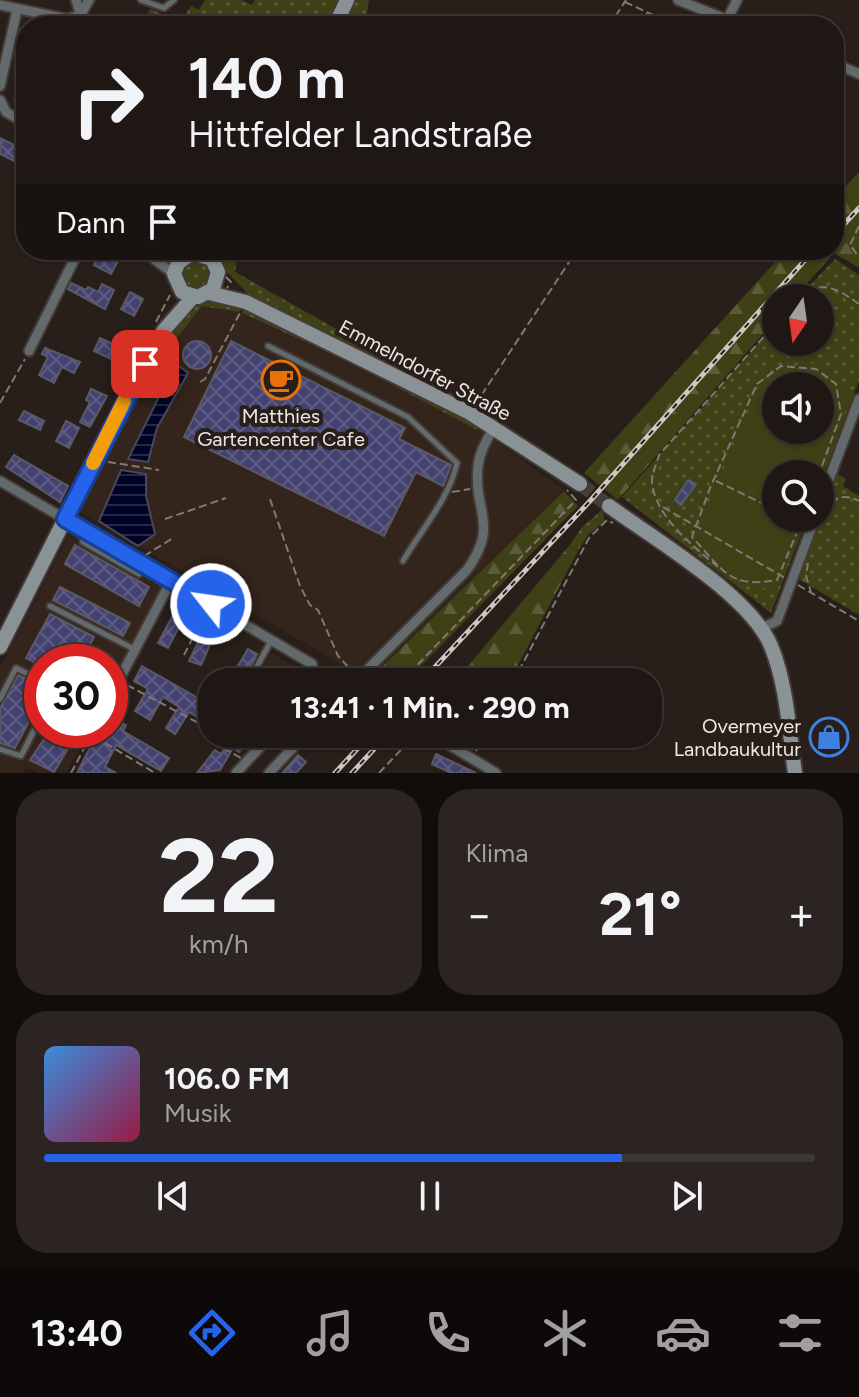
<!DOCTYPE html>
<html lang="de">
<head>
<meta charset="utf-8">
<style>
	:root { --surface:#1f1714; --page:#2c2422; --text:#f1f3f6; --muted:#a19fa0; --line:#3c3634; --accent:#2563eb }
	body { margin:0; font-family:Figtree,sans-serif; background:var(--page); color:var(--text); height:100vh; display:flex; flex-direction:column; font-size:30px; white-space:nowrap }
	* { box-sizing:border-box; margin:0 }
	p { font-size:26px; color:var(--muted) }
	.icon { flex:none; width:44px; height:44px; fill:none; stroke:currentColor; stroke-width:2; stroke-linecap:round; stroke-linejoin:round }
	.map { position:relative; height:773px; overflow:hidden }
	.sheet { display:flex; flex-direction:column; gap:16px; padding:16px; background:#110d0b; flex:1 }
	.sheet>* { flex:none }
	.banner { position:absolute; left:16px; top:16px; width:828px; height:244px; border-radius:32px; box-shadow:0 2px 6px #0004,0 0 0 2px var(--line); background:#1f1714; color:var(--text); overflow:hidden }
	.needle { width:52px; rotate:193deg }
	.fabs { position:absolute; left:762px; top:284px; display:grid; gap:16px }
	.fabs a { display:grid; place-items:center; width:72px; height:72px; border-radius:50%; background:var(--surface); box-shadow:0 2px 6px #0004,0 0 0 2px var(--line); font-size:40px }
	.speed { position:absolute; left:24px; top:644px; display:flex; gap:16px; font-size:40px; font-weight:700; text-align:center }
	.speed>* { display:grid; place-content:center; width:104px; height:104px; border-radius:50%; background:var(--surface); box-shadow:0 2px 6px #0004,0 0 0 2px var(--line); line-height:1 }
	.speed .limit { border:12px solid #d22; background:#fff; color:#111 }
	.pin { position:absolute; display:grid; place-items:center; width:68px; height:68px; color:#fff; margin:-34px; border-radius:16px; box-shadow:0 4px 12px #0006 }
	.me { position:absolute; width:88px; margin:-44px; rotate:300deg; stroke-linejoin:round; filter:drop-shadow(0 0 6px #0008) }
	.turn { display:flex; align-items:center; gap:28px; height:168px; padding:0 40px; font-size:36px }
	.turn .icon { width:104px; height:104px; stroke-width:2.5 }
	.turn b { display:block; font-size:56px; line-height:68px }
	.then { display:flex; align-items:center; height:76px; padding:0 40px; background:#0003; gap:16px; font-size:30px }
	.big { font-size:60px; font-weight:700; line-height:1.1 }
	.sheet .card { flex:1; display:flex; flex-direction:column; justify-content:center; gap:12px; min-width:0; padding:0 28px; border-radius:32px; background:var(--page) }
	.sheet .dial { align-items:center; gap:0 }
	.dial b { font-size:104px; line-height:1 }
	.song { display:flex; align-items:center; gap:24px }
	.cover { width:96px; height:96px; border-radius:12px; background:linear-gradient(135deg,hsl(210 70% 55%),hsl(340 70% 35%)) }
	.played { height:8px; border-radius:4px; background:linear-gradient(90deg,var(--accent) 75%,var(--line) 75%) }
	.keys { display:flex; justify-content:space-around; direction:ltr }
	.heat { display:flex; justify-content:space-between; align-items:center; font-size:44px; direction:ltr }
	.sheet .tiles { flex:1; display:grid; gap:16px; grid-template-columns:1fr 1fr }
	.card:last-child { grid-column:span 2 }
	.trip { position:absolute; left:198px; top:668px; width:464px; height:80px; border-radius:32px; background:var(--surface); box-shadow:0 2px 6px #0004,0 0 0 2px var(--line); font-weight:700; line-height:80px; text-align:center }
	.tabs { display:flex; height:128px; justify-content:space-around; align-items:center; background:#0c0908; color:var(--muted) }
	.tabs .icon { width:56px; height:56px }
	.tabs .current { color:var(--accent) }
	.tabs b { font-size:36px; color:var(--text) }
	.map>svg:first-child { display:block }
</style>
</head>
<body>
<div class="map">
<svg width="859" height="773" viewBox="0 0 859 773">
	<defs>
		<pattern id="grass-dots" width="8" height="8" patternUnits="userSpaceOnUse" patternTransform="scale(2)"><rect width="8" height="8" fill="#3e4016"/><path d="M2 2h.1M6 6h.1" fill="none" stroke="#5a5c38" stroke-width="1.8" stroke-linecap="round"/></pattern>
		<pattern id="forest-firs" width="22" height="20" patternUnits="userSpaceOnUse" patternTransform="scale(2)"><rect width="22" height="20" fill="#3e4016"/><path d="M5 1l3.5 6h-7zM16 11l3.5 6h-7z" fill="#5a5c38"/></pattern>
		<pattern id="water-rules" width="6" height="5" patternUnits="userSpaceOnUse" patternTransform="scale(2)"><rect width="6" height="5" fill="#000325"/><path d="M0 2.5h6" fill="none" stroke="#262844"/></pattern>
		<pattern id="building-cross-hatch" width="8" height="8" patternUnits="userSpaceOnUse" patternTransform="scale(2)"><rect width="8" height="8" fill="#42416f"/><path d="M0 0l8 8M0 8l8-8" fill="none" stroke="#5e5c83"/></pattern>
	</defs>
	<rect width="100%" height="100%" fill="#291f1a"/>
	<g fill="#34251c">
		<polygon points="210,305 239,312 417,396 486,434 564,490 368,680 79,511 140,386 202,306"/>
		<polygon points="72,529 168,586 110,693 110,662 42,662 42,730 90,730 66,773 38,773 27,767 23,773 0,773 0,668"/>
		<polygon points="214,613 235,625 230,642 206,635"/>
		<polygon points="272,653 295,667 286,681 263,667"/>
	</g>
	<g fill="url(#grass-dots)" fill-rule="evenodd">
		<polygon points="205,0 241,0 252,5 255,0 338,0 325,26 151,26 144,23 150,9 181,22 191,6 199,10"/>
		<polygon points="352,0 369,0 365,26 340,26"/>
		<polygon points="221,250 238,250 235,272 465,401 463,403 254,300 225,270"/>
		<path d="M835,259l24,16v106l-39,102v-9h-44v44h31l-36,95 -149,-116 154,-174v19h44v-44h-22zM776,386h44v44h-44z"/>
		<circle cx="197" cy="275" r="13"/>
		<path d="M212,301l29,8 -2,3 -37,-6 -62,80c16,-29 35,-81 72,-85z"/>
		<path d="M243,310c37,14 220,98 236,121l-118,-63 -119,-55z"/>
		<polygon points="835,473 846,479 843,486 859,496 859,615 797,578"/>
		<polygon points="602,510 605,521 588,535 578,551 569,546 583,526"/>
	</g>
	<g fill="url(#forest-firs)">
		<polygon points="859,172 859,268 834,253 794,298 776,298 776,319 618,500 584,473 786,250 834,250 834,199"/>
		<polygon points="564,491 578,506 405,682 366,682"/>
		<polygon points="569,546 578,551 509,682 463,682 457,679"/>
	</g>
	<path fill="#3e4016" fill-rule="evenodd" d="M806,361c12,5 31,11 37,24 12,23 -15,75 -23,98v-9h-44v44h32l-28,65 -24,8 -47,-31 -12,-17 1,-15 64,-148zM776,386h44v44h-44z"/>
	<g fill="url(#water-rules)" stroke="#47475e" stroke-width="2">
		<polygon points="180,367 188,373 157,428 148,462 128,459 173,369"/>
		<polygon points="121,470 146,474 146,496 155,534 138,546 99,521"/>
	</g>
	<g fill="url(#building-cross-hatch)" stroke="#595a65" stroke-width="2">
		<polygon points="0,138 26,151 26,167 0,154"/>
		<polygon points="90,250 112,250 108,258 117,263 111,274 94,265 99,255"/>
		<polygon points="71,283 86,290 88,287 98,292 102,284 114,290 105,309 68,289"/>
		<polygon points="130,292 143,299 134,316 121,309"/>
		<polygon points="100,338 117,346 111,359 94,351"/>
		<circle cx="197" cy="355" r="14"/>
		<polygon points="231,341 405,428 399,439 451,465 443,486 416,472 384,536 184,437"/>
		<polygon points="45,348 80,362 74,373 62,367 54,383 39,375 48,357 42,354"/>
		<polygon points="91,389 107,396 90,427 80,422 90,402 86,400"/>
		<polygon points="24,411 44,421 40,430 19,420"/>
		<polygon points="66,421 79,428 69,448 56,441"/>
		<polygon points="14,455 68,486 60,502 6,467"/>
		<polygon points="688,480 696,484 681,505 675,500"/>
		<polygon points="75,545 149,587 139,606 65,564"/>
		<polygon points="60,587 130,623 123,636 53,600"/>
		<polygon points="181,600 191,604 168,648 158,643"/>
		<polygon points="50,614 94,637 81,662 42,662 42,666 26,658"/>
		<polygon points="202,634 213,638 201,665 189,661"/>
		<polygon points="248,649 257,654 244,680 233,674"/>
		<polygon points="142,666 212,706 212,726 189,712 175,734 166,728 179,707 163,697 150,720 135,711 148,689 134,681"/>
		<polygon points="18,675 42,686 42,697 15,748 0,743 0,708"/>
		<polygon points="110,718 126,725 123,731 169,758 161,771 116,745 105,767 116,773 77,773 99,730 110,730"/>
		<polygon points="50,730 74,730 68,739 72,742 54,772 30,760"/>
		<polygon points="233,734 253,734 239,752 233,748 220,770 197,773 215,750 221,754"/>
		<polygon points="436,754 476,773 451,773 432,764"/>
		<polygon points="298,755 306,762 296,773 282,773"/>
	</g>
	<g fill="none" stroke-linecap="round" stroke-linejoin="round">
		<polyline stroke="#473d38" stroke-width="14" stroke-dasharray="14 7" stroke-linecap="butt" points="580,484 609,506"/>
		<g stroke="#453b36" stroke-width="9">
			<g id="lane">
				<polyline points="141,0 164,8 174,0"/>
				<path d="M268,346l140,71 49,46c-8,36 -36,67 -54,98"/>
				<polyline points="82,531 83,542 139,574 144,567"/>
				<polyline points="50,606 134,649"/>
				<polyline points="249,681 271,641"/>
				<polyline points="0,699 16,668 42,681"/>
				<polyline points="0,749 21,756 42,715"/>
			</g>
		</g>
		<g stroke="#453b36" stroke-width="13">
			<g id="street">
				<polyline points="76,0 84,26"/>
				<polyline points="678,0 743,26"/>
				<polyline points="0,5 67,19 81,15"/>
				<polyline points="81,15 89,0"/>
				<polyline points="727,20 737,0"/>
				<polyline points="834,63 859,74"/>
				<polyline points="0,86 17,10"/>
				<polyline points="0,100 6,112 26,124"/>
				<polyline points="142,250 174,274"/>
				<polyline points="150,252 182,258"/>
				<polyline points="29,351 79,250"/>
				<polyline points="0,481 312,664 313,670 308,682"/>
				<polyline points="820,504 859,399"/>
				<polyline points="762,628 777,621 815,518"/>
				<path d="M355,682l112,-112c33,-46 6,-59 11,-103 1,-15 9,-27 16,-40"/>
				<polyline points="116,701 119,680 171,581"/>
				<polyline points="431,734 496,773"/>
				<polyline points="236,773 272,734"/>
				<polyline points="269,773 306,734"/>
			</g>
		</g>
		<g stroke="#453b36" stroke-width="18">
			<g id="secondary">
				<polyline points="335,26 347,0"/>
				<polyline points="192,253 212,259 218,272 213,289 198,297 182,292 174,274 178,263 196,250"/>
				<polyline points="209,293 246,302 470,413 580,484"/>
				<path d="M609,506c45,33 141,89 162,140 16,39 18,85 24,127"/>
				<polyline points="0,647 131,389 164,330 193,297"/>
			</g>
		</g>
		<g stroke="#807873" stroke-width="2" stroke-dasharray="8 4" stroke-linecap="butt">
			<polyline points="625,2 677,26"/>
			<polyline points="609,26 626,0"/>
			<polyline points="639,26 647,13"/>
			<polyline points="859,226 850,245 859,257"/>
			<polyline points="226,277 231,282 227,288"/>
			<path d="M798,298c22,-20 40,-9 61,6"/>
			<polyline points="156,322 170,295"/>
			<polyline points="200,382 205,379 240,313"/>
			<polyline points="0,403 25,359"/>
			<polyline points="475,405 577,250"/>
			<polyline points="108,462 159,470"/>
			<polyline points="716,481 776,510"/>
			<polyline points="452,492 470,489"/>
			<polyline points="270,499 300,586 310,605 318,610 338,656 352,671"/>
			<path d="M831,502c8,-7 19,-6 28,-1"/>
			<polyline points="663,507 785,578"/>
			<polyline points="794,518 801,521"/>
			<path d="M803,518l-26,62c-48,9 -54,-10 -85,-43l18,-49 47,-104 24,-18 35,3 20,15 5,30 -22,60"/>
			<polyline points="165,519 226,498"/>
			<polyline points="144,556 173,538"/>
			<polyline points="808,563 806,576 811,592"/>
			<path d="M718,567c-24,-20 -64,-51 -66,-86 0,-8 5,-18 7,-26l117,-132"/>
			<polyline points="798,585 859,621"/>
			<polyline points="184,655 206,612"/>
			<polyline points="320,668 345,682"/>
			<polyline points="401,682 576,500 567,490"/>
			<polyline points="513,682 589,538 607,520 613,523"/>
			<polyline points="127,685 206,727 207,739 241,758"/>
			<polyline points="105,743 155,773"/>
			<polyline points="476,751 485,734"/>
			<polyline points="71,773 94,730"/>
			<polyline points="379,773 416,734"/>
		</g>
		<use href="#lane" stroke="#636a6b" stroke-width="5"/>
		<use href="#street" stroke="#636a6b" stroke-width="9"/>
		<use href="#secondary" stroke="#899395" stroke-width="14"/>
		<g stroke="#cfc7c3" stroke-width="5">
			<g id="rail">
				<polyline points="834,235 859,208"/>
				<polyline points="421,682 590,501 814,250"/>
				<polyline points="335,773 371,734"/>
				<polyline points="352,773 388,734"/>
			</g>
		</g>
		<use href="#rail" stroke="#291f1a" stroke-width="2" stroke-dasharray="6" stroke-linecap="butt"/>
	</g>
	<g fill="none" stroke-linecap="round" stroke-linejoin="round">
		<g stroke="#184099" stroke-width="20">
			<polyline id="route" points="145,364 65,519 211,604"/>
		</g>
		<use href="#route" stroke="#2563eb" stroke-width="14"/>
		<polyline stroke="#f59e0b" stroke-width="14" points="93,463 124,401"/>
	</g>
	<defs>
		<g id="cafe-ring" transform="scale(2)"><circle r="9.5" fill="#291f1a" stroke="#e8710a" stroke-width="1.5"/><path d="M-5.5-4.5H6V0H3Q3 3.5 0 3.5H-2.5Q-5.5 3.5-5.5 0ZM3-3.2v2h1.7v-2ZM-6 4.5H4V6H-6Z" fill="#e8710a"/></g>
		<g id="shop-ring" transform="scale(2)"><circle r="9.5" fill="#291f1a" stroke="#3f7fe0" stroke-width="1.5"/><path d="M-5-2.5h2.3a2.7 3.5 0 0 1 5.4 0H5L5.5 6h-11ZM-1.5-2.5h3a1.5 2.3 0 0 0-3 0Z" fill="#3f7fe0"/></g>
	</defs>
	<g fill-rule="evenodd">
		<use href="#cafe-ring" x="281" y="380"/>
		<use href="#shop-ring" x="829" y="737"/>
	</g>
	<g text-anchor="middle" stroke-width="8" stroke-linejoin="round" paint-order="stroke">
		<g font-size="20" fill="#eee7e3" stroke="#291f1a">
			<text transform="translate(425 370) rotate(28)" y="7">Emmelndorfer Straße</text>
		</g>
		<g font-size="20" fill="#eee7e3" stroke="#291f1a">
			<text x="281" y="423">Matthies<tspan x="281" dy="23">Gartencenter Cafe</tspan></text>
			<text x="801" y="733" text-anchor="end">Overmeyer<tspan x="801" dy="23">Landbaukultur</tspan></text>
		</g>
	</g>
</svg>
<div class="fabs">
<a><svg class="needle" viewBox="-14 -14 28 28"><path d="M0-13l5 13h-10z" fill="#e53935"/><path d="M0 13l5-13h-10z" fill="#a19fa0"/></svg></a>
<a><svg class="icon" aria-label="sound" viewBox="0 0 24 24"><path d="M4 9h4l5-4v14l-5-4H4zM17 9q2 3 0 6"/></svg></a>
<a><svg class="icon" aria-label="search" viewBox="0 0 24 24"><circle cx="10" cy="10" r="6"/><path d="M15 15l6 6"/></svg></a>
</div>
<div class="speed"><div class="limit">30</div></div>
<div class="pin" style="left:145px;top:364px;background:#d93025"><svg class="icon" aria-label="arrive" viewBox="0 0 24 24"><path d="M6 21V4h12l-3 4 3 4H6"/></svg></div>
<svg class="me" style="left:211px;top:604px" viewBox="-20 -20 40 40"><circle r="17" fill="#2563eb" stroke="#fff" stroke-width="3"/><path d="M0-11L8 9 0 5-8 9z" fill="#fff"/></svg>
<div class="trip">13:41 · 1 Min. · 290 m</div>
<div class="banner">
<div class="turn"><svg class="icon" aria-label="right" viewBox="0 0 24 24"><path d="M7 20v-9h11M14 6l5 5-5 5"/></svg><div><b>140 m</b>Hittfelder Landstraße</div></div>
<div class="then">Dann<svg class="icon" aria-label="arrive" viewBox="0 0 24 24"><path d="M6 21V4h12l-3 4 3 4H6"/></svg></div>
</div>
</div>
<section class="sheet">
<div class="tiles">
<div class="card dial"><b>22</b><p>km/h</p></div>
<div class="card"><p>Klima</p>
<div class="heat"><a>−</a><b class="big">21°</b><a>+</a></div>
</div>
<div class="card">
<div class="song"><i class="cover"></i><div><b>106.0 FM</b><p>Musik</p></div></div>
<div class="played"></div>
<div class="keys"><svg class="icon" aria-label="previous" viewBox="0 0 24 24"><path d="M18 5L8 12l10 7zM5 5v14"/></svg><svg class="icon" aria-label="pause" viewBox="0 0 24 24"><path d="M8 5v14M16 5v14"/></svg><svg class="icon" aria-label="next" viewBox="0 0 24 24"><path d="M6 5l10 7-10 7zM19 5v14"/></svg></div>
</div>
</div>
</section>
<nav class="tabs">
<b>13:40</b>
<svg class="icon current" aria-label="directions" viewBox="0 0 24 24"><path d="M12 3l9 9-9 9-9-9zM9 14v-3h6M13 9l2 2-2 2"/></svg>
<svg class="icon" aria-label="music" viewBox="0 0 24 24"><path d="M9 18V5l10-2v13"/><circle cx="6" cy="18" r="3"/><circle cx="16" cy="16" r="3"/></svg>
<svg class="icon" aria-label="phone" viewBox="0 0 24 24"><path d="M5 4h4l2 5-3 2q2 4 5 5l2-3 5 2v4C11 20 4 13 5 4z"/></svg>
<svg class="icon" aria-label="climate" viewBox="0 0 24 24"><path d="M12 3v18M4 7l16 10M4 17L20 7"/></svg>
<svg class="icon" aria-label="car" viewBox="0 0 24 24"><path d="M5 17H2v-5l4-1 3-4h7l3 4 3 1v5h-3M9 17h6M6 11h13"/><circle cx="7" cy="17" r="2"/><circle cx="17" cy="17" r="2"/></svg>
<svg class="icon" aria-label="filters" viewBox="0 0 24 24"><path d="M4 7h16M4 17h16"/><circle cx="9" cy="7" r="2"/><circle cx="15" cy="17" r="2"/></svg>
</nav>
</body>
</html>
